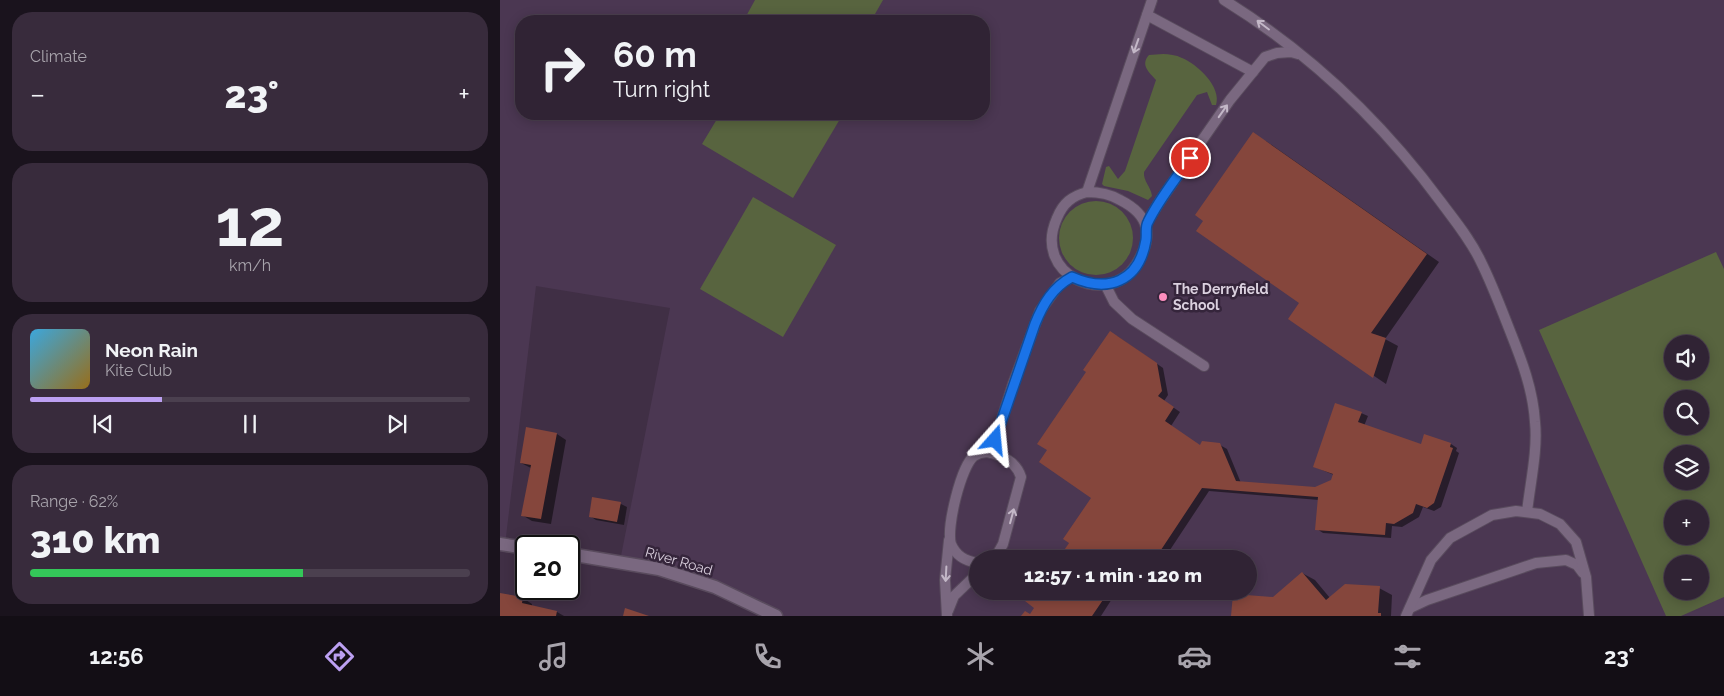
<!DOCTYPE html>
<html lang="en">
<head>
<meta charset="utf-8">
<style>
	:root { --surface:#302334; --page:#382b3c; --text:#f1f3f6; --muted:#a8a4ac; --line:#4b404f; --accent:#bca0f2 }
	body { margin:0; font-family:Raleway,sans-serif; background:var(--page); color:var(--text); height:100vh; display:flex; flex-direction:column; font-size:19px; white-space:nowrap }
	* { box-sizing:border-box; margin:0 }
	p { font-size:16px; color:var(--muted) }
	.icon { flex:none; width:28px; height:28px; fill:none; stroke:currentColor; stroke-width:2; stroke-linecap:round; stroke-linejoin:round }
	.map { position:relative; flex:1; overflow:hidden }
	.side { display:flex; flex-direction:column; gap:12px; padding:12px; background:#1a131d; width:500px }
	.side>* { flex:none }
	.top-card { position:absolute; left:15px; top:15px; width:475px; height:105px; border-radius:20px; box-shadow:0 2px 12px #0003,0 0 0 1px var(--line); background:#302334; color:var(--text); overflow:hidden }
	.buttons { position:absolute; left:1164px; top:335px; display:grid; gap:10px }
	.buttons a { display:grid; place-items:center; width:45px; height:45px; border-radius:50%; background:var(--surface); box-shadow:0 2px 12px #0003,0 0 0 1px var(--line); font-size:25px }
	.speed { position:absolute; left:15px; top:535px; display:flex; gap:10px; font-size:25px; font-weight:700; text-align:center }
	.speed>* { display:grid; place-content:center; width:65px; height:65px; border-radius:50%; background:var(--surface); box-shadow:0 2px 12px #0003,0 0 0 1px var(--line); line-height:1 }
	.speed .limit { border:2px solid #111; border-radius:8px; background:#fff; color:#111 }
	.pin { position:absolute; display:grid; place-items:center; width:42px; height:42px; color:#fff; margin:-21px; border:2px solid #fff; border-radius:50%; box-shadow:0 1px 5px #0007 }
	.me { position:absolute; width:55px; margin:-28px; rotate:18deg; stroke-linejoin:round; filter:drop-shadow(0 0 4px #0008) }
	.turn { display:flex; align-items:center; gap:18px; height:105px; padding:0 15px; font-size:22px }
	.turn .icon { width:65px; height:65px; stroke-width:2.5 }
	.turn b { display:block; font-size:35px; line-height:42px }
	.big { font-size:38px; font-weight:800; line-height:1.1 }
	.side .card { flex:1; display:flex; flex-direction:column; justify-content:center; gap:8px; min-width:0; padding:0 18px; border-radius:20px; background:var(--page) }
	.side .dial { align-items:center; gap:0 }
	.dial b { font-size:65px; line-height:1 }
	.song { display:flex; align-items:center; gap:15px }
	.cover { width:60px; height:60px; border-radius:8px; background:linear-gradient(135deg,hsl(200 70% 55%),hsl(40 70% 35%)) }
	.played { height:5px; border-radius:2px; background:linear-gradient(90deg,var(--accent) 30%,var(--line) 30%) }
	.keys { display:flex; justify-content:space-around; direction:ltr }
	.heat { display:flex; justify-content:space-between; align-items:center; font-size:28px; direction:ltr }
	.charge { height:8px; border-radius:4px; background:linear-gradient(90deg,#34c759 62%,var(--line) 0) }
	.trip { position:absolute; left:469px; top:550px; width:288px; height:50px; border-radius:25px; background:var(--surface); box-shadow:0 2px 12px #0003,0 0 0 1px var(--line); font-weight:800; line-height:50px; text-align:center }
	.tab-bar { display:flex; height:80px; justify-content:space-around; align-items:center; background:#130e15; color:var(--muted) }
	.tab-bar .icon { width:35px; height:35px }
	.tab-bar .active { color:var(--accent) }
	.tab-bar b { font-size:22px; color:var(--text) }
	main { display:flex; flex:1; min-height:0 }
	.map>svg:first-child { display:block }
</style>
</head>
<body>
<main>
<section class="side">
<div class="card"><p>Climate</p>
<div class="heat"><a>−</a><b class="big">23°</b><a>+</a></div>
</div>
<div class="card dial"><b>12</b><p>km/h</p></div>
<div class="card">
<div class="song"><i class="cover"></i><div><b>Neon Rain</b><p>Kite Club</p></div></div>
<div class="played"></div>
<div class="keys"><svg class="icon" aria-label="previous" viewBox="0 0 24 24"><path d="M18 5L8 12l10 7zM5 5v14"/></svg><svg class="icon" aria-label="pause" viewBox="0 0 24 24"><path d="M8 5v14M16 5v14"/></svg><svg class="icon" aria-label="next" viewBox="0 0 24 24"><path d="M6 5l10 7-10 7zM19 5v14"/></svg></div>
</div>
<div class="card"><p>Range · 62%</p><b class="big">310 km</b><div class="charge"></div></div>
</section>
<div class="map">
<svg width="1224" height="616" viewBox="0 0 1224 616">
	<rect width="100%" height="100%" fill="#402f45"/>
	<path fill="#4b3752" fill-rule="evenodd" d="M0,0h1224v616h-948l-15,-8 -141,-47 50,-253 -134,-22 -31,259 -5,-1zM21,21h463v93h-463zM1172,344h28v27h-28zM1172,399h28v27h-28zM1172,454h28v27h-28zM1172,509h28v27h-28zM478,559h270v32h-270zM1172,564h28v27h-28z"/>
	<g fill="#58643f" fill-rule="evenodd">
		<polygon points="255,0 383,0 371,21 246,21 244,20"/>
		<path d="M663,54c6,0 13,1 19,4 15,6 40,29 34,47h-4l-5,-13 -10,3 -53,77c-1,9 7,15 8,24l-4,4 -20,-9 -24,-5 -2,-2 4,-17 3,-1 9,13 7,-8 31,-91c-7,-8 -16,-15 -7,-25z"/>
		<polygon points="220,114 343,114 293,198 202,144"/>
		<polygon points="253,197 336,245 283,337 200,289"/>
		<circle cx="596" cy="238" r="37"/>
		<path d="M1216,252l8,17v328l-43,19h-15l-127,-286zM1172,344h28v27h-28zM1172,399h28v27h-28zM1172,454h28v27h-28zM1172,509h28v27h-28zM1172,564h28v27h-28z"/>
	</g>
	<g fill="#0007">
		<polygon points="766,141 939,262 885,339 898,346 886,384 790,319 801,303"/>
		<polygon points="617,336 663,368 668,395 664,401 680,412 671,426 700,446 720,445 727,449 741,483 815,489 832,481 834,475 815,467 861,413 868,416 864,426 922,445 951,444 957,448 956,451 959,453 941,507 934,511 923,507 919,517 902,527 892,526 891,538 823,533 817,529 819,500 709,491 664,559 559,559 570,542 593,497"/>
		<polygon points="57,434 66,440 51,524 32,521 22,515 31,468 21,463"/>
		<polygon points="121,504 127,507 124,525 96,520 90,516"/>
		<polygon points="802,573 815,580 830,598 879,588 892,595 891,616 733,616 774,598"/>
		<polygon points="537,591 617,591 601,616 523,616 530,615 536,607"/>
		<polygon points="0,594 23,598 32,604 32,606 57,612 64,616 0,616"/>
	</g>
	<g fill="#85463c">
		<polygon points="753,132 927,254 871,333 886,338 873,378 788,319 799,303 696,231 703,221 695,215"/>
		<polygon points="610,331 657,363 662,391 658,396 674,407 665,421 700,445 702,441 720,443 736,481 815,487 831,480 833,474 813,467 835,403 862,412 858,422 921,444 924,434 951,443 950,447 953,448 934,503 927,508 916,504 913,513 894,524 886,523 885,535 815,530 818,497 702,488 655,559 558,559 569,543 563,539 591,498 539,462 547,450 537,444 586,372 583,370"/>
		<polygon points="26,427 57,433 41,519 21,516 31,465 20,463"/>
		<polygon points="92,497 121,502 117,522 89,517"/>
		<polygon points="802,572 826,600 845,584 880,586 878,613 881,613 881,616 731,616 733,594 773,597"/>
		<polygon points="531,591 534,593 536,591 609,591 592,616 521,616 525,611 530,614 534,608 525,601"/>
		<polygon points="0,593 23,597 22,603 57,611 56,616 0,616"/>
		<polygon points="125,608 149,616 123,616"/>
	</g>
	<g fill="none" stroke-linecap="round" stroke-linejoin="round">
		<g stroke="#594b5d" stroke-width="12">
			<g id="service">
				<path d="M724,0c84,52 158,122 217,202 14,19 30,38 40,60 11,22 20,46 29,69 12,30 23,59 25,91 3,28 -5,62 -8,90"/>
				<polyline points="647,15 753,72"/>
				<path d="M587,192c12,0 23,2 33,8 30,15 34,36 16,65 -27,43 -105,11 -79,-47 6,-15 15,-22 30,-26z"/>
				<polyline points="587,192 652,0"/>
				<polyline points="646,224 660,201 730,100 765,57 777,53 791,52 798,54"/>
				<polyline points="605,284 614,302 632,319 704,366"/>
				<polyline points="491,453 513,384 540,311 560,283 572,277"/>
				<path d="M478,563c-13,-2 -22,-7 -27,-19 -5,-16 10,-78 23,-88 9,-6 17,-4 26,0 10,4 18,11 21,21l-18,67 -5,9 -7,6"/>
				<polyline points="910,608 927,600 1036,563 1066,560 1077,565 1083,573"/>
				<polyline points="448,611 454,596 478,573"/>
				<polyline points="447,616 445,580 449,540"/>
				<polyline points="906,616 931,560 950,538 992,515 1016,511 1040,514 1060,524 1076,542 1086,577 1089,616"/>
			</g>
		</g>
		<g stroke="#594b5d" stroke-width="15">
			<g id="tertiary">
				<polyline points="0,544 26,548"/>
				<polyline points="69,554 159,569 215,587 276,616"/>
			</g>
		</g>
		<use href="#service" stroke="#7a6880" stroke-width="10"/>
		<use href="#tertiary" stroke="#7a6880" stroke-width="12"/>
	</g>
	<defs><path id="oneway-shaft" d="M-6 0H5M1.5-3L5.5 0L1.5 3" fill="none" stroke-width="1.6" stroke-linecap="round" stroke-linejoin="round" transform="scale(1.25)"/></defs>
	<g stroke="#c3b7c7">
		<use href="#oneway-shaft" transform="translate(763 25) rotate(-143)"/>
		<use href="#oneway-shaft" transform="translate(636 46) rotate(109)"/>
		<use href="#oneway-shaft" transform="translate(723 111) rotate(-55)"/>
		<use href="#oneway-shaft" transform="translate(512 516) rotate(-75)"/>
		<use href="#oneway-shaft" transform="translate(446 574) rotate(93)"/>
	</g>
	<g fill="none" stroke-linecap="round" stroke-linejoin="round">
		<g stroke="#114b97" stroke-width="12">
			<path id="route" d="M495,440l40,-116c8,-20 18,-37 37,-47 36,16 67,5 74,-37 1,-6 -1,-13 2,-18 11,-23 28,-43 42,-64"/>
		</g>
		<use href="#route" stroke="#1a73e8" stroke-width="9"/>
	</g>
	<circle fill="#fd8ebf" stroke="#35253b" stroke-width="2" cx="663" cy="297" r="5"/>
	<g text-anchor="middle" stroke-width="5" stroke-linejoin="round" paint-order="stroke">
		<g font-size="14" font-weight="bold" fill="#dbd1df" stroke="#35253b" text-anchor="start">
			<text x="673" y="294">The Derryfield<tspan x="673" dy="16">School</tspan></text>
		</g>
		<g font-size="14" fill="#dbd1df" stroke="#35253b">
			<text transform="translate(179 561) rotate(16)" y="5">River Road</text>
		</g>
	</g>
</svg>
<div class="buttons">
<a><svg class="icon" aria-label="sound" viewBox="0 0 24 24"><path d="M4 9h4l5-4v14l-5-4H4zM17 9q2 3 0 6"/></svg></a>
<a><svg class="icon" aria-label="search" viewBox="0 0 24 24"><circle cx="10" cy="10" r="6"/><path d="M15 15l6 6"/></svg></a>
<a><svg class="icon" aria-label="layers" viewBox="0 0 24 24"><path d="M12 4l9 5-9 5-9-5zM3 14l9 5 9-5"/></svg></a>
<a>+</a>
<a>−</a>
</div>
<div class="speed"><div class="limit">20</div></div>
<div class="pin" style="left:690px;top:158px;background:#d93025"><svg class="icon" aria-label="arrive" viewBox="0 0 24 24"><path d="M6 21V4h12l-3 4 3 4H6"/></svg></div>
<svg class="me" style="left:495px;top:440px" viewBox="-20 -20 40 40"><path d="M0-17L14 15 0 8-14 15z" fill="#1a73e8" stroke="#fff" stroke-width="4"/></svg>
<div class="trip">12:57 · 1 min · 120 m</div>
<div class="top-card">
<div class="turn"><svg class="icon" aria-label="right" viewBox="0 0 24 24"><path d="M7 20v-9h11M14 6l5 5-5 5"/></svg><div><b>60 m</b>Turn right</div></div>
</div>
</div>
</main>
<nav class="tab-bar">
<b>12:56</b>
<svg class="icon active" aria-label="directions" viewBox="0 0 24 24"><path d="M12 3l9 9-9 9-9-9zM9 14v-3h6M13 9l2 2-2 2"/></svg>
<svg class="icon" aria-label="music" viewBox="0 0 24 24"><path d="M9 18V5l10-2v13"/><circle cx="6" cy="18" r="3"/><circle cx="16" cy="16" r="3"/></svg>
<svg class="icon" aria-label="phone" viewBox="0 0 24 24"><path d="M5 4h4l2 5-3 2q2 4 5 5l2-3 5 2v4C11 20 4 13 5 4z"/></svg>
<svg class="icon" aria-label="climate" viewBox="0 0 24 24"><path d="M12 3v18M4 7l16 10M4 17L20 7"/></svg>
<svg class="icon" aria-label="car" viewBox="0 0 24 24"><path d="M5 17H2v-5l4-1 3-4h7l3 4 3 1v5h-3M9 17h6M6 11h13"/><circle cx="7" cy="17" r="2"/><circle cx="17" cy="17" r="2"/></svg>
<svg class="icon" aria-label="filters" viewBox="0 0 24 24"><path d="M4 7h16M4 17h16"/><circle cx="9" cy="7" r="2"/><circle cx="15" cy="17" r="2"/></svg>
<b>23°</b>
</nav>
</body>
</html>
